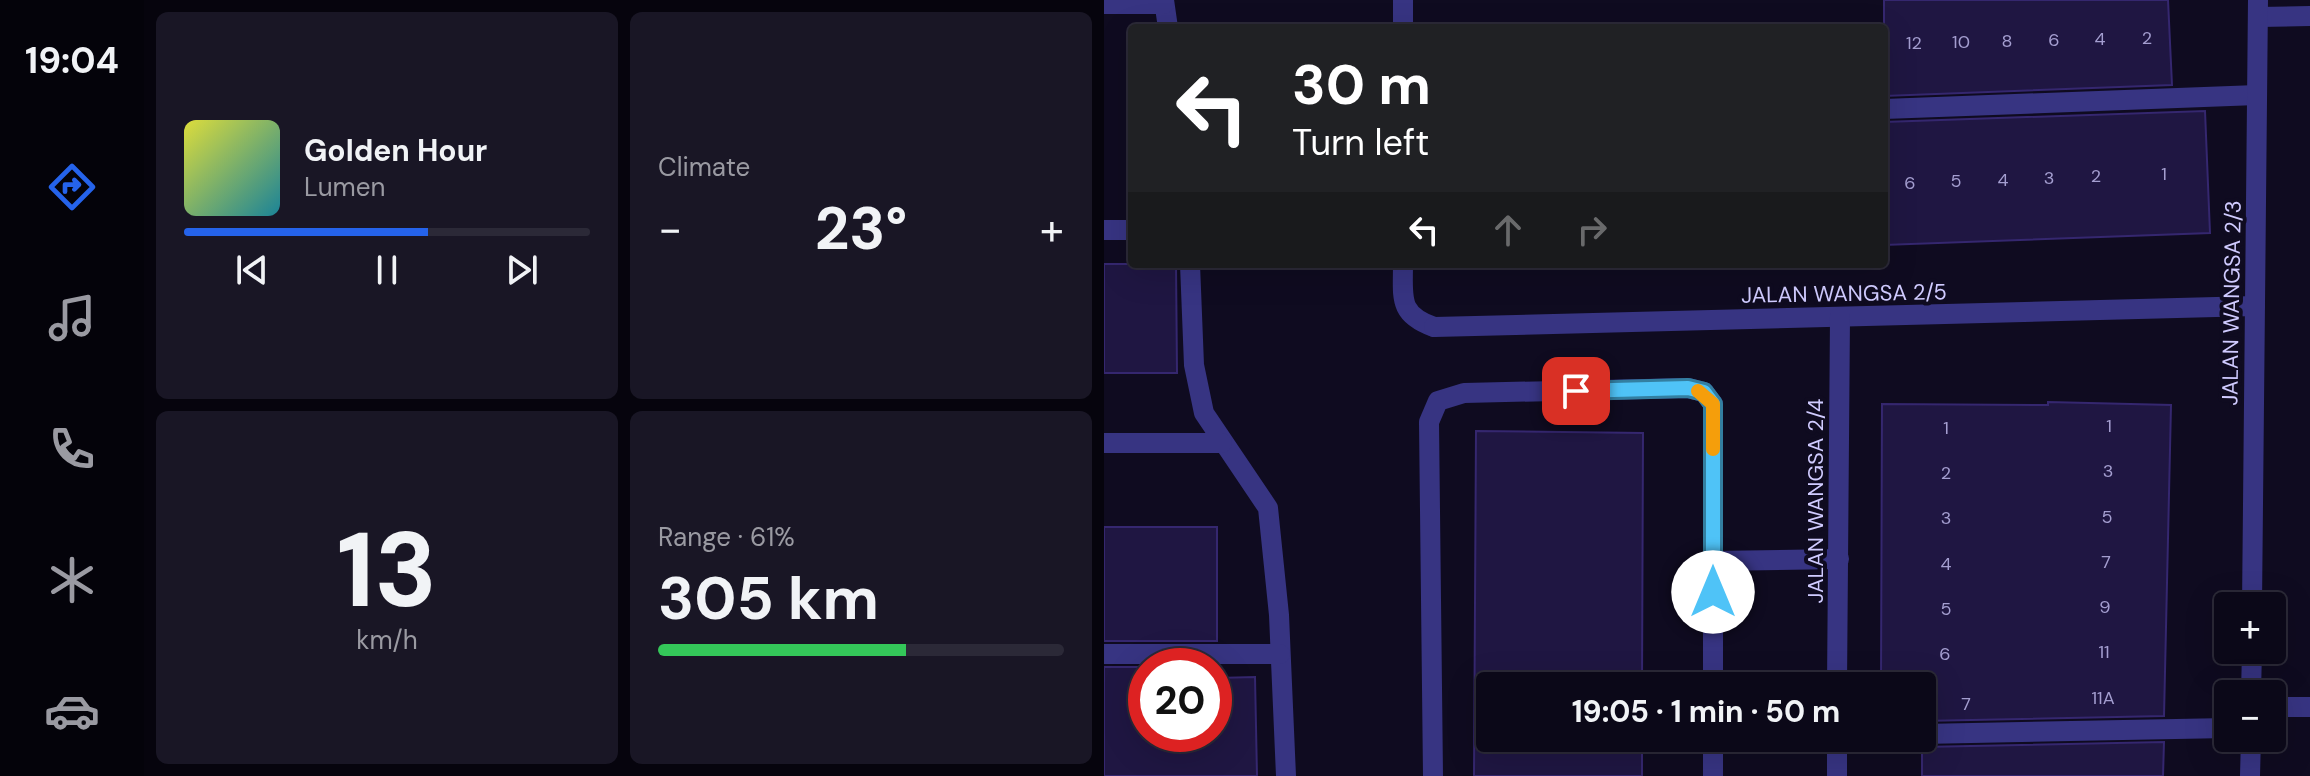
<!DOCTYPE html>
<html lang="en">
<head>
<meta charset="utf-8">
<style>
	:root { --surface:#0b0818; --page:#191625; --text:#f1f3f6; --muted:#9a9aa2; --line:#2b2937; --accent:#2563eb }
	body { margin:0; font-family:"DM Sans",sans-serif; background:var(--page); color:var(--text); height:100vh; display:flex; flex-direction:column; font-size:30px; white-space:nowrap }
	* { box-sizing:border-box; margin:0 }
	p { font-size:26px; color:var(--muted) }
	.icon { flex:none; width:44px; height:44px; fill:none; stroke:currentColor; stroke-width:2; stroke-linecap:round; stroke-linejoin:round }
	.map { position:relative; flex:1; overflow:hidden }
	.side { display:flex; flex-direction:column; gap:12px; padding:12px; background:#06040d; width:960px }
	.side>* { flex:none }
	.banner { position:absolute; left:24px; top:24px; width:760px; height:244px; border-radius:8px; box-shadow:0 8px 32px #0002,0 0 0 2px var(--line); background:#202124; color:#fff; overflow:hidden }
	.buttons { position:absolute; left:1110px; top:592px; display:grid; gap:16px }
	.buttons a { display:grid; place-items:center; width:72px; height:72px; border-radius:8px; background:var(--surface); box-shadow:0 8px 32px #0002,0 0 0 2px var(--line); font-size:40px }
	.speed { position:absolute; left:24px; top:648px; display:flex; gap:16px; font-size:40px; font-weight:700; text-align:center }
	.speed>* { display:grid; place-content:center; width:104px; height:104px; border-radius:50%; background:var(--surface); box-shadow:0 8px 32px #0002,0 0 0 2px var(--line); line-height:1 }
	.speed .limit { border:12px solid #d22; background:#fff; color:#111 }
	.pin { position:absolute; display:grid; place-items:center; width:68px; height:68px; color:#fff; margin:-34px; border-radius:16px; box-shadow:0 4px 12px #0006 }
	.me { position:absolute; width:88px; margin:-44px; rotate:0deg; stroke-linejoin:round; filter:drop-shadow(0 0 6px #0008) }
	.turn { display:flex; align-items:center; gap:28px; height:168px; padding:0 32px; font-size:36px }
	.turn .icon { width:104px; height:104px; stroke-width:2.5 }
	.turn b { display:block; font-size:56px; line-height:68px }
	.lanes { display:flex; align-items:center; height:76px; padding:0 32px; background:#0003; justify-content:center; gap:40px; direction:ltr }
	.lanes .off { opacity:.35 }
	.big { font-size:60px; font-weight:700; line-height:1.1 }
	.side .tile { flex:1; display:flex; flex-direction:column; justify-content:center; gap:12px; min-width:0; padding:0 28px; border-radius:12px; background:var(--page) }
	.side .dial { align-items:center; gap:0 }
	.dial b { font-size:104px; line-height:1 }
	.song { display:flex; align-items:center; gap:24px }
	.cover { width:96px; height:96px; border-radius:12px; background:linear-gradient(135deg,hsl(60 70% 55%),hsl(190 70% 35%)) }
	.played { height:8px; border-radius:4px; background:linear-gradient(90deg,var(--accent) 60%,var(--line) 60%) }
	.keys { display:flex; justify-content:space-around; direction:ltr }
	.heat { display:flex; justify-content:space-between; align-items:center; font-size:44px; direction:ltr }
	.charge { height:12px; border-radius:6px; background:linear-gradient(90deg,#34c759 61%,var(--line) 0) }
	.side .tiles { flex:1; display:grid; gap:12px; grid-template-columns:repeat(2,1fr) }
	.trip { position:absolute; left:372px; top:672px; width:460px; height:80px; border-radius:8px; background:var(--surface); box-shadow:0 8px 32px #0002,0 0 0 2px var(--line); font-weight:700; line-height:80px; text-align:center }
	main { display:flex; flex:1; min-height:0 }
	.tab-bar { display:flex; flex-direction:column; width:144px; justify-content:space-around; align-items:center; background:#04030a; color:var(--muted) }
	.tab-bar .icon { width:56px; height:56px }
	.tab-bar .active { color:var(--accent) }
	.tab-bar b { font-size:36px; color:var(--text) }
	.map>svg:first-child { display:block }
</style>
</head>
<body>
<main>
<nav class="tab-bar">
<b>19:04</b>
<svg class="icon active" aria-label="directions" viewBox="0 0 24 24"><path d="M12 3l9 9-9 9-9-9zM9 14v-3h6M13 9l2 2-2 2"/></svg>
<svg class="icon" aria-label="music" viewBox="0 0 24 24"><path d="M9 18V5l10-2v13"/><circle cx="6" cy="18" r="3"/><circle cx="16" cy="16" r="3"/></svg>
<svg class="icon" aria-label="phone" viewBox="0 0 24 24"><path d="M5 4h4l2 5-3 2q2 4 5 5l2-3 5 2v4C11 20 4 13 5 4z"/></svg>
<svg class="icon" aria-label="climate" viewBox="0 0 24 24"><path d="M12 3v18M4 7l16 10M4 17L20 7"/></svg>
<svg class="icon" aria-label="car" viewBox="0 0 24 24"><path d="M5 17H2v-5l4-1 3-4h7l3 4 3 1v5h-3M9 17h6M6 11h13"/><circle cx="7" cy="17" r="2"/><circle cx="17" cy="17" r="2"/></svg>
</nav>
<section class="side">
<div class="tiles">
<div class="tile">
<div class="song"><i class="cover"></i><div><b>Golden Hour</b><p>Lumen</p></div></div>
<div class="played"></div>
<div class="keys"><svg class="icon" aria-label="previous" viewBox="0 0 24 24"><path d="M18 5L8 12l10 7zM5 5v14"/></svg><svg class="icon" aria-label="pause" viewBox="0 0 24 24"><path d="M8 5v14M16 5v14"/></svg><svg class="icon" aria-label="next" viewBox="0 0 24 24"><path d="M6 5l10 7-10 7zM19 5v14"/></svg></div>
</div>
<div class="tile"><p>Climate</p>
<div class="heat"><a>−</a><b class="big">23°</b><a>+</a></div>
</div>
<div class="tile dial"><b>13</b><p>km/h</p></div>
<div class="tile"><p>Range · 61%</p><b class="big">305 km</b><div class="charge"></div></div>
</div>
</section>
<div class="map">
<svg width="1206" height="776" viewBox="0 0 1206 776">
	<rect width="100%" height="100%" fill="#0f0b20"/>
	<g fill="#1f1642" stroke="#35276f" stroke-width="2">
		<polygon points="780,0 1064,0 1068,85 780,96"/>
		<polygon points="1101,111 1106,233 780,245 780,122"/>
		<polygon points="0,264 72,264 73,373 0,373"/>
		<polygon points="944,402 1067,405 1060,716 818,721 818,686 777,686 778,404 944,405"/>
		<polygon points="372,431 539,433 538,686 386,686 386,738 538,738 538,776 370,776"/>
		<rect x="0" y="527" width="113" height="114"/>
		<polygon points="0,667 42,667 42,734 110,734 110,667 113,667 113,678 151,677 153,776 0,776"/>
		<polygon points="1060,742 1059,776 818,776 818,747"/>
	</g>
	<g fill="none" stroke-linecap="round" stroke-linejoin="round">
		<g stroke="#373482" stroke-width="20">
			<polyline points="60,0 64,28"/>
			<polyline points="299,0 299,28"/>
			<polyline points="780,109 1153,95"/>
			<polyline points="0,230 28,230"/>
			<polyline points="86,264 90,365 100,413 164,508 175,615 182,776"/>
			<path d="M299,264c0,34 -5,50 31,63"/>
			<polyline points="609,561 735,559"/>
			<polyline points="0,654 176,654"/>
			<polyline points="818,734 1124,728"/>
			<polyline points="609,738 609,776"/>
			<polyline points="329,776 325,422 334,401 360,393 584,388 600,392 609,404 609,686"/>
		</g>
		<g stroke="#373482" stroke-width="20">
			<polyline points="0,4 60,4"/>
			<polyline points="1154,17 1206,16"/>
			<polyline points="330,327 1151,306"/>
			<polyline points="0,443 118,443"/>
			<polyline points="1148,606 1154,0"/>
			<polyline points="733,686 736,317"/>
			<polyline points="1147,694 1148,650"/>
			<polyline points="1168,707 1206,707"/>
			<polyline points="733,776 733,738"/>
			<polyline points="1146,776 1147,738"/>
		</g>
	</g>
	<g fill="none" stroke-linecap="round" stroke-linejoin="round">
		<g stroke="#337fa1" stroke-width="20">
			<polyline id="route" points="472,391 584,388 600,392 609,404 609,592"/>
		</g>
		<use href="#route" stroke="#4fc3f7" stroke-width="14"/>
		<polyline stroke="#f59e0b" stroke-width="14" points="594,391 609,404 609,449"/>
	</g>
	<g text-anchor="middle" stroke-width="8" stroke-linejoin="round" paint-order="stroke">
		<g font-size="18" fill="#a49ed0">
			<text x="1043" y="44">2</text>
			<text x="996" y="45">4</text>
			<text x="950" y="46">6</text>
			<text x="903" y="47">8</text>
			<text x="857" y="48">10</text>
			<text x="810" y="49">12</text>
			<text x="1060" y="180">1</text>
			<text x="992" y="182">2</text>
			<text x="945" y="184">3</text>
			<text x="899" y="186">4</text>
			<text x="852" y="187">5</text>
			<text x="806" y="189">6</text>
			<text x="1005" y="432">1</text>
			<text x="842" y="434">1</text>
			<text x="1004" y="477">3</text>
			<text x="842" y="479">2</text>
			<text x="1003" y="523">5</text>
			<text x="842" y="524">3</text>
			<text x="1002" y="568">7</text>
			<text x="842" y="570">4</text>
			<text x="1001" y="613">9</text>
			<text x="842" y="615">5</text>
			<text x="1000" y="658">11</text>
			<text x="841" y="660">6</text>
			<text x="999" y="704">11A</text>
			<text x="862" y="710">7</text>
		</g>
		<g font-size="22" fill="#d0cbff" stroke="#0f0b20">
			<text transform="translate(740 293) rotate(-1)" y="8">JALAN WANGSA 2/5</text>
			<text transform="translate(1127 303) rotate(-89)" y="8">JALAN WANGSA 2/3</text>
			<text transform="translate(711 501) rotate(-90)" y="8">JALAN WANGSA 2/4</text>
		</g>
	</g>
</svg>
<div class="buttons">
<a>+</a>
<a>−</a>
</div>
<div class="speed"><div class="limit">20</div></div>
<div class="pin" style="left:472px;top:391px;background:#d93025"><svg class="icon" aria-label="arrive" viewBox="0 0 24 24"><path d="M6 21V4h12l-3 4 3 4H6"/></svg></div>
<svg class="me" style="left:609px;top:592px" viewBox="-20 -20 40 40"><circle r="19" fill="#fff"/><path d="M0-13L10 11 0 6-10 11z" fill="#4fc3f7"/></svg>
<div class="trip">19:05 · 1 min · 50 m</div>
<div class="banner">
<div class="turn"><svg class="icon" aria-label="left" viewBox="0 0 24 24"><path d="M17 20v-9H6M10 6l-5 5 5 5"/></svg><div><b>30 m</b>Turn left</div></div>
<div class="lanes"><svg class="icon" aria-label="left" viewBox="0 0 24 24"><path d="M17 20v-9H6M10 6l-5 5 5 5"/></svg><svg class="icon off" aria-label="ahead" viewBox="0 0 24 24"><path d="M12 20V5M6 11l6-6 6 6"/></svg><svg class="icon off" aria-label="right" viewBox="0 0 24 24"><path d="M7 20v-9h11M14 6l5 5-5 5"/></svg></div>
</div>
</div>
</main>
</body>
</html>
